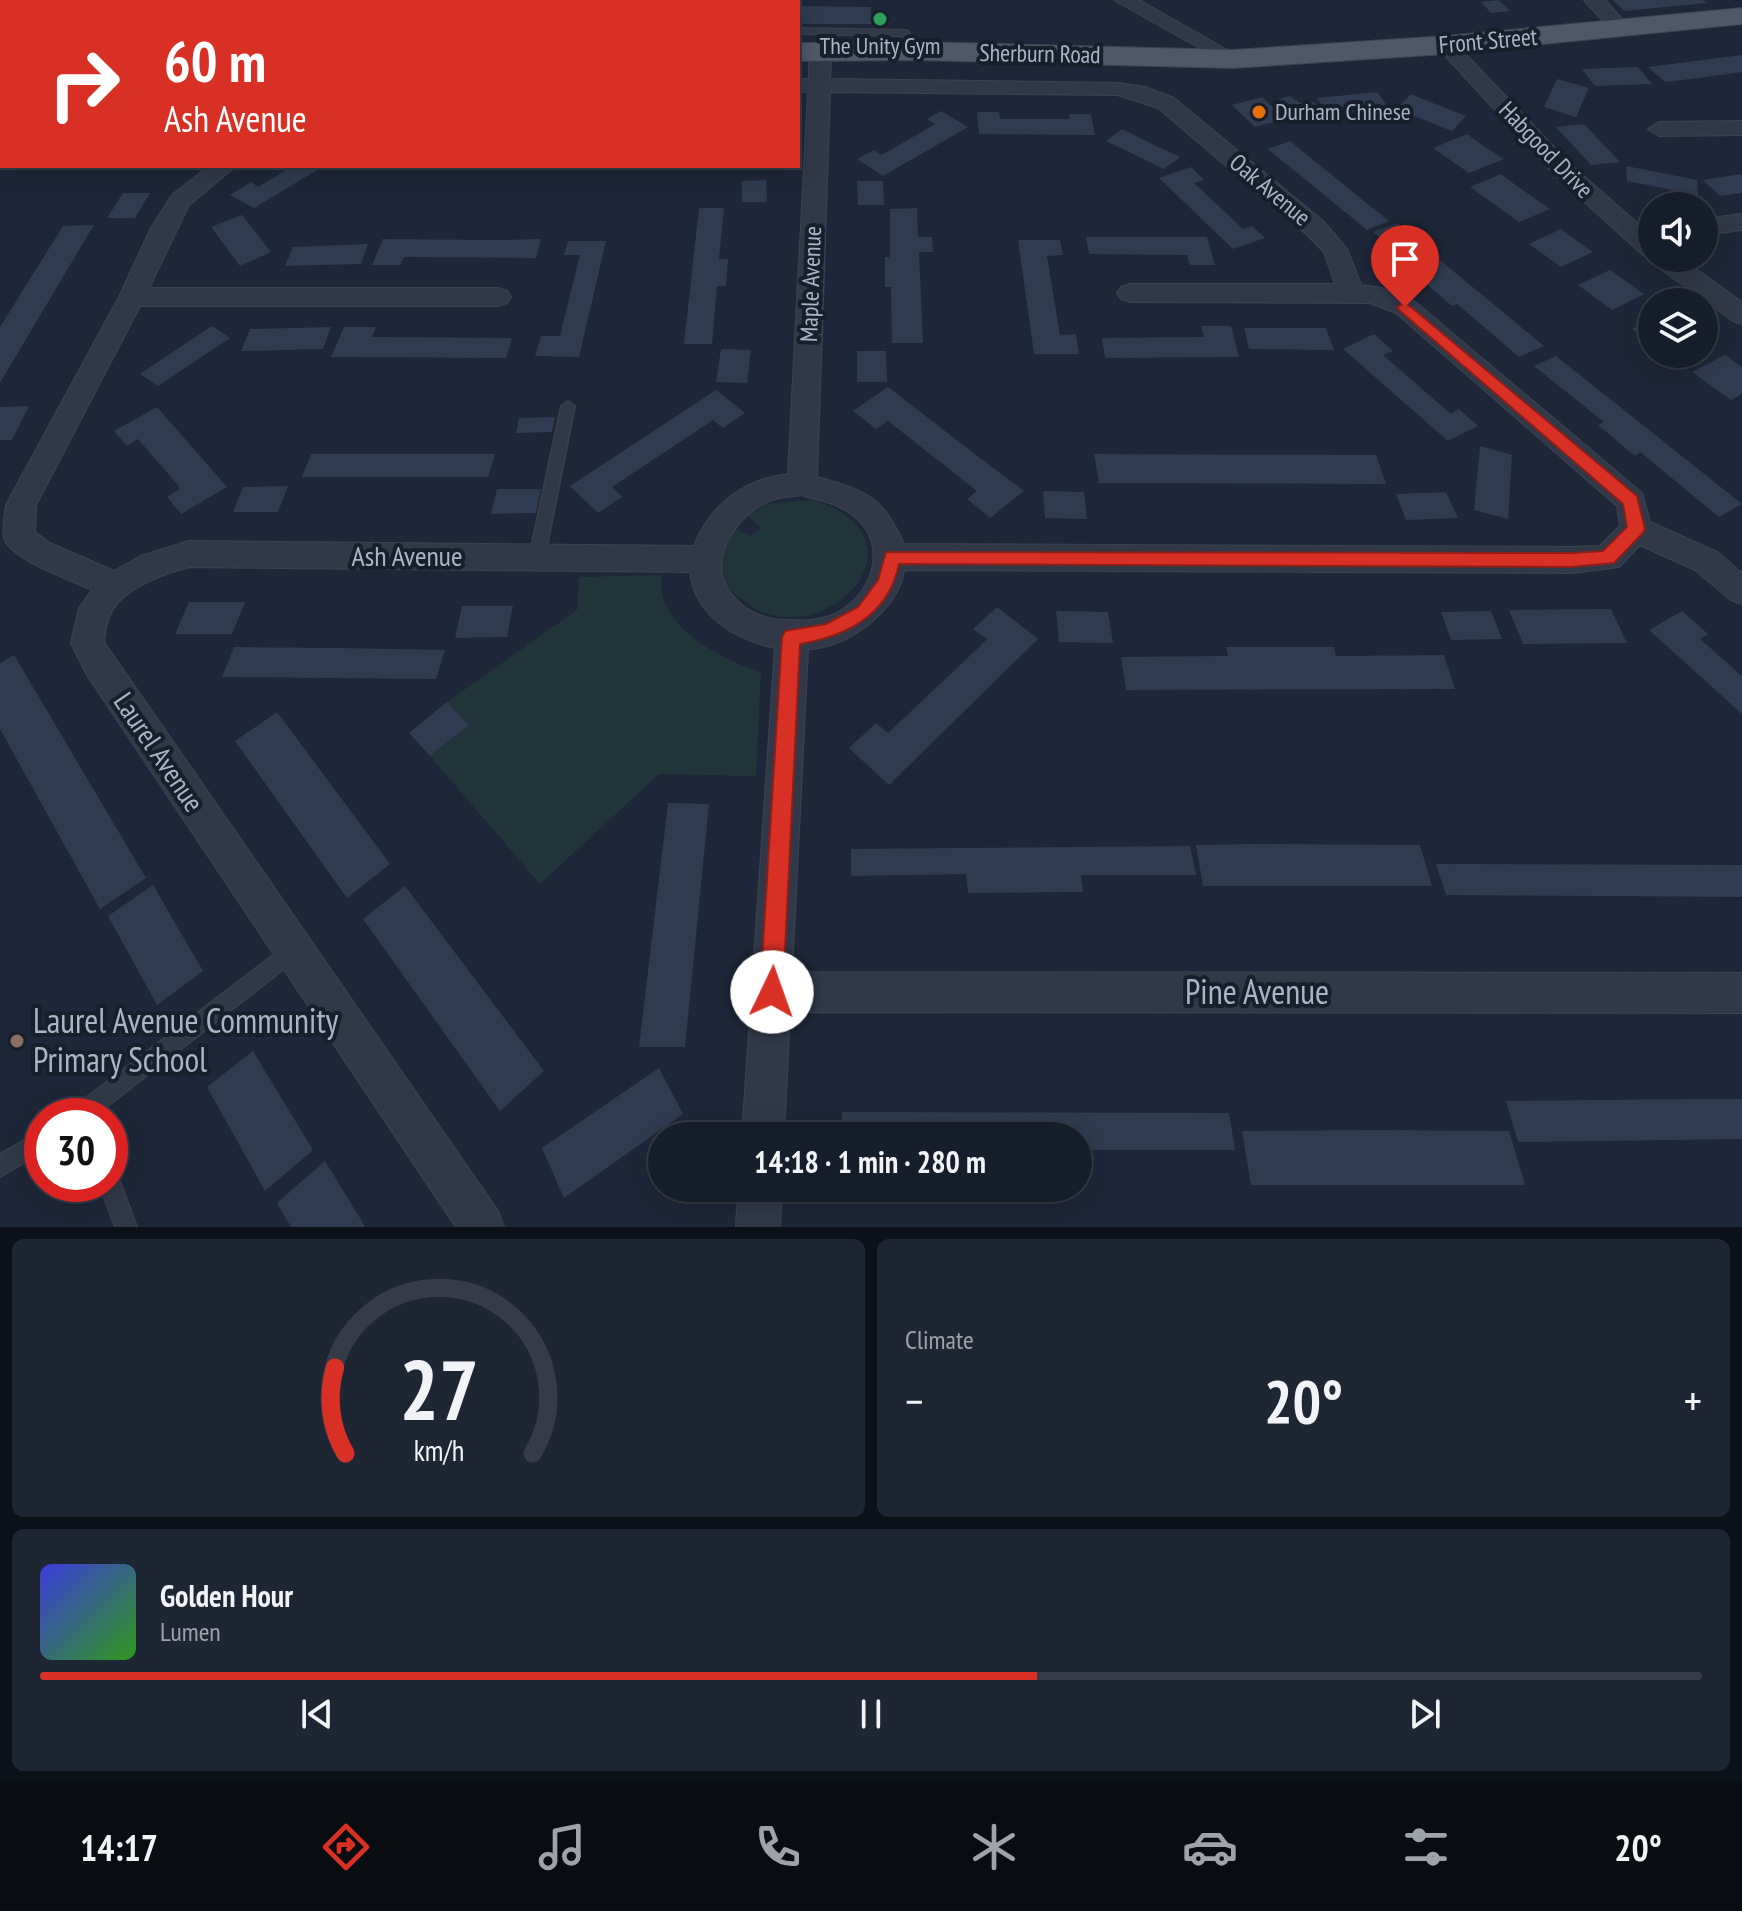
<!DOCTYPE html>
<html lang="en">
<head>
<meta charset="utf-8">
<style>
	:root { --surface:#161d2b; --page:#1f2633; --text:#f1f3f6; --muted:#9ea2a9; --line:#353b47; --accent:#d93025 }
	body { margin:0; font-family:"PT Sans Narrow",sans-serif; background:var(--page); color:var(--text); height:100vh; display:flex; flex-direction:column; font-size:30px; white-space:nowrap }
	* { box-sizing:border-box; margin:0 }
	p { font-size:26px; color:var(--muted) }
	.icon { flex:none; width:44px; height:44px; fill:none; stroke:currentColor; stroke-width:2; stroke-linecap:round; stroke-linejoin:round }
	.map { position:relative; height:1227px; overflow:hidden }
	.side { display:flex; flex-direction:column; gap:12px; padding:12px; background:#0c1018; flex:1 }
	.side>* { flex:none }
	.banner { position:absolute; left:0px; top:0px; width:800px; height:168px; box-shadow:0 4px 20px #0003,0 0 0 2px var(--line); background:#d93025; color:#fff; overflow:hidden }
	.buttons { position:absolute; left:1638px; top:192px; display:grid; gap:16px }
	.buttons a { display:grid; place-items:center; width:80px; height:80px; border-radius:50%; background:var(--surface); box-shadow:0 4px 20px #0003,0 0 0 2px var(--line); font-size:40px }
	.speed { position:absolute; left:24px; top:1098px; display:flex; gap:16px; font-size:40px; font-weight:700; text-align:center }
	.speed>* { display:grid; place-content:center; width:104px; height:104px; border-radius:50%; background:var(--surface); box-shadow:0 4px 20px #0003,0 0 0 2px var(--line); line-height:1 }
	.speed .limit { border:12px solid #d22; background:#fff; color:#111 }
	.pin { position:absolute; display:grid; place-items:center; width:68px; height:68px; color:#fff; margin:-82px -34px; border-radius:50% 50% 50% 0; rotate:-45deg; box-shadow:0 0 8px #0007 }
	.pin .icon { rotate:45deg }
	.me { position:absolute; width:88px; margin:-44px; rotate:3deg; stroke-linejoin:round; filter:drop-shadow(0 0 6px #0008) }
	.turn { display:flex; align-items:center; gap:28px; height:168px; padding:0 32px; font-size:36px }
	.turn .icon { width:104px; height:104px; stroke-width:2.5 }
	.turn b { display:block; font-size:56px; line-height:68px }
	.big { font-size:60px; font-weight:800; line-height:1.1 }
	.side .tile { flex:1; display:flex; flex-direction:column; justify-content:center; gap:12px; min-width:0; padding:0 28px; border-radius:12px; background:var(--page) }
	.side .dial { align-items:center; gap:0 }
	.dial svg { height:208px; overflow:visible; fill:none; stroke:var(--line); stroke-width:7; stroke-linecap:round; text-anchor:middle }
	.dial text { fill:var(--text); stroke:none }
	.song { display:flex; align-items:center; gap:24px }
	.cover { width:96px; height:96px; border-radius:12px; background:linear-gradient(135deg,hsl(240 70% 55%),hsl(110 70% 35%)) }
	.played { height:8px; border-radius:4px; background:linear-gradient(90deg,var(--accent) 60%,var(--line) 60%) }
	.keys { display:flex; justify-content:space-around; direction:ltr }
	.heat { display:flex; justify-content:space-between; align-items:center; font-size:44px; direction:ltr }
	.side .tiles { flex:1; display:grid; gap:12px; grid-template-columns:1fr 1fr }
	.tile:last-child { grid-column:span 2 }
	.trip { position:absolute; left:648px; top:1122px; width:444px; height:80px; border-radius:40px; background:var(--surface); box-shadow:0 4px 20px #0003,0 0 0 2px var(--line); font-weight:800; line-height:80px; text-align:center }
	.tabs { display:flex; height:128px; justify-content:space-around; align-items:center; background:#090c11; color:var(--muted) }
	.tabs .icon { width:56px; height:56px }
	.tabs .on { color:var(--accent) }
	.tabs b { font-size:36px; color:var(--text) }
	.map>svg:first-child { display:block }
</style>
</head>
<body>
<div class="map">
<svg width="1742" height="1227" viewBox="0 0 1742 1227">
	<rect width="100%" height="100%" fill="#1e2739"/>
	<g fill="#20353a">
		<path d="M813,500c124,39 9,159 -68,102 -33,-23 -25,-42 -13,-75l18,9 11,-8 -13,-12 19,-12z"/>
		<path d="M661,575c1,7 0,18 3,26 13,35 63,61 97,71l-5,104 -97,-2 -119,110 -110,-128 39,-31 -22,-23 130,-92 2,-33z"/>
	</g>
	<g fill="#2f3b50">
		<polygon points="1499,0 1510,11 1491,13 1481,2"/>
		<polygon points="1613,0 1703,0 1707,3 1624,11"/>
		<polygon points="798,6 871,7 871,14 889,14 889,24 798,24"/>
		<polygon points="1742,55 1742,72 1691,79 1665,82 1648,67"/>
		<polygon points="1638,67 1652,84 1595,86 1582,69"/>
		<polygon points="1557,79 1589,88 1576,117 1544,107"/>
		<polygon points="1377,92 1389,108 1328,114 1317,98"/>
		<polygon points="1411,94 1438,105 1466,116 1452,131 1396,109"/>
		<polygon points="1290,96 1300,103 1310,100 1325,112 1300,121 1274,101"/>
		<polygon points="1262,97 1286,119 1255,127 1232,105"/>
		<polygon points="941,111 968,127 883,176 857,159 874,150 881,155 887,152 935,124 927,119"/>
		<polygon points="977,112 999,112 1000,119 1070,119 1069,114 1091,114 1095,135 979,134"/>
		<polygon points="1584,124 1601,142 1620,162 1591,165 1556,127"/>
		<polygon points="1122,129 1150,143 1180,157 1164,169 1106,141"/>
		<polygon points="1467,134 1485,147 1504,159 1469,173 1433,148"/>
		<polygon points="1290,141 1338,180 1389,221 1367,230 1268,149"/>
		<polygon points="293,166 324,166 254,208 230,195 251,182 258,187"/>
		<polygon points="1626,166 1697,180 1698,195 1627,181"/>
		<polygon points="1191,167 1204,180 1194,183 1243,229 1252,226 1265,238 1233,249 1159,178"/>
		<polygon points="1501,174 1517,186 1550,209 1519,222 1470,187"/>
		<polygon points="1742,174 1742,193 1720,196 1703,180"/>
		<polygon points="766,180 767,202 742,202 742,181"/>
		<polygon points="857,181 883,181 884,205 858,205"/>
		<polygon points="123,193 150,193 135,218 107,218"/>
		<polygon points="699,208 724,208 719,259 728,259 726,286 717,286 712,344 684,344"/>
		<polygon points="917,208 918,237 932,237 933,252 919,252 923,343 892,343 891,287 885,287 885,257 890,257 890,209"/>
		<polygon points="242,215 271,252 240,266 211,227"/>
		<polygon points="1397,223 1452,270 1544,346 1519,357 1457,304 1452,306 1423,281 1428,279 1373,232"/>
		<polygon points="94,225 29,334 0,383 0,327 63,226"/>
		<polygon points="1561,229 1577,241 1593,252 1561,267 1529,244"/>
		<polygon points="1086,237 1207,237 1215,265 1190,265 1187,255 1089,254"/>
		<polygon points="383,239 501,240 541,239 536,258 404,257 400,265 372,265"/>
		<polygon points="1018,240 1060,240 1063,255 1047,256 1060,335 1076,334 1079,354 1034,354"/>
		<polygon points="568,241 606,241 579,357 535,356 541,336 560,336 580,255 564,255"/>
		<polygon points="368,244 361,264 285,266 293,247"/>
		<polygon points="1610,270 1644,294 1612,310 1578,285"/>
		<polygon points="1652,319 1652,343 1632,329"/>
		<polygon points="212,326 230,338 158,386 140,374"/>
		<polygon points="1201,326 1231,326 1239,357 1105,358 1102,338 1204,337"/>
		<polygon points="331,327 323,349 241,351 250,329"/>
		<polygon points="344,327 376,327 372,337 512,338 506,358 331,357"/>
		<polygon points="1244,328 1326,328 1334,350 1249,349"/>
		<polygon points="1374,334 1393,351 1383,355 1451,414 1459,409 1478,426 1448,441 1343,349"/>
		<polygon points="721,349 751,350 747,383 716,382"/>
		<polygon points="857,351 886,351 887,382 857,382"/>
		<polygon points="1725,355 1742,367 1742,394 1731,400 1692,372"/>
		<polygon points="1556,356 1742,504 1719,517 1640,452 1635,456 1598,425 1604,422 1534,366"/>
		<polygon points="888,387 988,464 1024,491 990,518 967,499 977,491 888,421 876,429 853,411"/>
		<polygon points="716,390 745,413 723,428 713,420 612,487 622,497 598,513 570,486"/>
		<polygon points="29,406 12,440 0,440 0,407"/>
		<polygon points="157,407 227,487 181,514 167,497 180,489 177,484 138,439 127,446 114,431"/>
		<polygon points="555,417 552,432 516,433 519,418"/>
		<polygon points="1480,446 1512,455 1508,519 1474,510"/>
		<polygon points="311,454 495,454 488,477 302,477"/>
		<polygon points="1094,454 1376,455 1386,484 1099,483"/>
		<polygon points="288,486 278,512 233,512 243,487"/>
		<polygon points="497,489 541,489 536,513 491,514"/>
		<polygon points="1043,491 1084,492 1087,519 1045,518"/>
		<polygon points="1446,492 1458,518 1406,520 1396,494"/>
		<polygon points="189,602 245,602 232,634 175,634"/>
		<polygon points="462,606 513,606 507,637 455,638"/>
		<polygon points="997,607 1038,639 889,785 849,748 876,723 888,733 975,651 987,639 973,629"/>
		<polygon points="1611,609 1627,643 1523,644 1509,610"/>
		<polygon points="1056,611 1108,612 1113,643 1059,642"/>
		<polygon points="1491,611 1502,639 1451,640 1441,612"/>
		<polygon points="1682,611 1708,634 1700,639 1742,676 1742,714 1649,630"/>
		<polygon points="234,647 339,648 445,650 436,679 222,677"/>
		<polygon points="1226,647 1334,647 1336,656 1444,655 1455,689 1126,690 1121,657 1228,656"/>
		<polygon points="14,655 146,878 100,909 0,729 0,663"/>
		<polygon points="447,702 469,725 430,756 409,733"/>
		<polygon points="277,712 390,864 347,898 235,741"/>
		<polygon points="668,803 709,804 685,1047 639,1047"/>
		<polygon points="1252,844 1420,845 1432,886 1203,886 1196,845"/>
		<polygon points="1190,846 1196,875 1081,875 1083,892 968,893 966,874 851,876 851,849"/>
		<polygon points="1436,864 1742,865 1742,897 1446,895"/>
		<polygon points="153,885 203,971 157,1005 108,916"/>
		<polygon points="405,886 544,1071 500,1111 363,919"/>
		<polygon points="253,1051 313,1150 265,1191 207,1087"/>
		<polygon points="659,1068 683,1114 564,1198 542,1148"/>
		<polygon points="1697,1099 1742,1099 1742,1139 1518,1142 1506,1101"/>
		<polygon points="842,1112 1229,1113 1235,1150 1078,1150 1078,1136 842,1136"/>
		<polygon points="1375,1130 1509,1131 1525,1185 1251,1185 1242,1131"/>
		<polygon points="325,1161 360,1218 365,1227 291,1227 277,1203"/>
	</g>
	<g fill="none" stroke-linecap="round" stroke-linejoin="round">
		<g stroke="#3b4352" stroke-width="2">
			<g id="service">
				<polygon points="798,28 904,30 908,31 923,51 914,53 901,36 798,34"/>
				<polygon points="568,401 575,406 545,557 542,561 532,561 529,557 561,406"/>
				<polygon points="294,939 301,942 304,949 301,956 95,1116 67,1116 71,1109"/>
				<polygon points="42,1130 42,1153 0,1177 0,1154"/>
				<polygon points="110,1173 118,1176 137,1227 115,1227 99,1184 110,1184"/>
			</g>
		</g>
		<g stroke="#3b4352" stroke-width="2">
			<g id="minor">
				<polygon points="101,0 121,0 122,2 102,2"/>
				<polygon points="727,0 747,0 748,2 728,2"/>
				<polygon points="1114,0 1139,0 1243,59 1240,63 1226,63"/>
				<polygon points="1584,0 1605,0 1630,28 1620,34 1613,32"/>
				<polygon points="1446,39 1453,41 1572,166 1652,236 1652,258 1680,258 1742,302 1742,324 1733,321 1654,264 1651,257 1643,255 1556,176 1439,49 1436,45"/>
				<path d="M820,57l11,6 -1,16 288,4 27,4 29,11 150,124 23,27 14,36 21,3 32,13 228,192 8,29 67,30 25,21v31l-11,-4 -36,-30 -55,-25 -21,22 -47,6 -668,-3c-4,39 -58,79 -96,79l-16,323 950,1v40l-952,-1 -6,124h-42l33,-488c-40,-9 -80,-32 -85,-76l-501,-5c-26,7 -69,22 -80,50 -3,7 -4,17 -5,25l394,569 6,16h-48l-369,-552 -16,-32 8,-35 13,-18c-19,-9 -83,-31 -88,-52 -2,-10 1,-23 2,-33l113,-208 32,-69 21,-33 37,-29h27l-47,39 -40,83h349l9,3 4,6 -4,6 -9,3h-358l-104,199 -1,27 15,11 64,28 27,-15 48,-15 505,5c16,-41 50,-67 94,-72l20,-382 -10,-1v-12h11v-16zM830,92l288,3 40,13 148,126 18,18 11,32h-205l-9,3 -4,6 4,6 9,3 240,1 26,10 221,193 3,20 -20,20 -28,1 -668,-3c-22,-48 -37,-53 -87,-67zM802,495c11,4 24,6 35,11 53,22 45,84 -2,108 -16,7 -31,7 -48,6 -24,0 -43,-9 -57,-28 -26,-33 9,-80 42,-92 9,-4 20,-3 30,-5z"/>
				<polygon points="1742,121 1742,135 1659,136 1648,129 1659,122"/>
				<polygon points="1742,214 1742,230 1704,235 1704,219"/>
				<polygon points="738,1188 782,1188 780,1227 736,1227"/>
			</g>
		</g>
		<g stroke="#3b4352" stroke-width="2">
			<g id="primary">
				<polygon points="1742,8 1742,24 1446,54 1233,68 918,60 798,61 798,43 918,42 1233,50 1446,36"/>
				<polygon points="0,94 2,94 0,113"/>
			</g>
		</g>
		<use href="#service" fill="#313949" fill-rule="evenodd"/>
		<use href="#minor" fill="#313949" fill-rule="evenodd"/>
		<use href="#primary" fill="#4f5869" fill-rule="evenodd"/>
	</g>
	<path fill="#d93025" stroke="#8d1f18" stroke-width="2" d="M1405,302l232,194 8,33 -3,5 -28,29 -42,4 -673,-3c-10,50 -51,72 -99,80l-17,348 -3,8 -8,3 -8,-3 -4,-8 22,-355 3,-6 41,-7 32,-17 20,-27 8,-28 686,1 31,-2 24,-24 -4,-23 -224,-194 -2,-3z"/>
	<circle fill="#2e9e5b" stroke="#171f2d" stroke-width="3" cx="880" cy="19" r="8"/>
	<circle fill="#e8710a" stroke="#171f2d" stroke-width="3" cx="1259" cy="112" r="8"/>
	<circle fill="#8d6e63" stroke="#171f2d" stroke-width="3" cx="17" cy="1041" r="8"/>
	<g text-anchor="middle" stroke-width="8" stroke-linejoin="round" paint-order="stroke">
		<g font-size="24" fill="#abb4c6" stroke="#171f2d">
			<text transform="translate(1488 41) rotate(-5)" y="8">Front Street</text>
			<text transform="translate(1040 54) rotate(1)" y="8">Sherburn Road</text>
			<text transform="translate(1546 150) rotate(46)" y="8">Habgood Drive</text>
			<text transform="translate(1270 190) rotate(40)" y="8">Oak Avenue</text>
			<text transform="translate(811 284) rotate(-88)" y="8">Maple Avenue</text>
		</g>
		<g font-size="24" fill="#abb4c6" stroke="#171f2d">
			<text x="880" y="54">The Unity Gym</text>
			<text x="1275" y="120" text-anchor="start">Durham Chinese</text>
		</g>
		<g font-size="28" fill="#abb4c6" stroke="#171f2d">
			<text x="407" y="566">Ash Avenue</text>
			<text transform="translate(159 752) rotate(56)" y="10">Laurel Avenue</text>
		</g>
		<g font-size="34" fill="#abb4c6" stroke="#171f2d">
			<text x="1257" y="1004">Pine Avenue</text>
		</g>
		<g font-size="34" fill="#abb4c6" stroke="#171f2d" text-anchor="start">
			<text x="33" y="1033">Laurel Avenue Community<tspan x="33" dy="39">Primary School</tspan></text>
		</g>
	</g>
</svg>
<div class="buttons">
<a><svg class="icon" aria-label="sound" viewBox="0 0 24 24"><path d="M4 9h4l5-4v14l-5-4H4zM17 9q2 3 0 6"/></svg></a>
<a><svg class="icon" aria-label="layers" viewBox="0 0 24 24"><path d="M12 4l9 5-9 5-9-5zM3 14l9 5 9-5"/></svg></a>
</div>
<div class="speed"><div class="limit">30</div></div>
<div class="pin" style="left:1405px;top:307px;background:#d93025"><svg class="icon" aria-label="arrive" viewBox="0 0 24 24"><path d="M6 21V4h12l-3 4 3 4H6"/></svg></div>
<svg class="me" style="left:772px;top:992px" viewBox="-20 -20 40 40"><circle r="19" fill="#fff"/><path d="M0-13L10 11 0 6-10 11z" fill="#d93025"/></svg>
<div class="trip">14:18 · 1 min · 280 m</div>
<div class="banner">
<div class="turn"><svg class="icon" aria-label="right" viewBox="0 0 24 24"><path d="M7 20v-9h11M14 6l5 5-5 5"/></svg><div><b>60 m</b>Ash Avenue</div></div>
</div>
</div>
<section class="side">
<div class="tiles">
<div class="tile dial"><svg viewBox="0 0 100 80">
<path d="M14 69A42 42 0 1 1 86 69"/>
<path d="M14 69A42 42 0 0 1 10 36" stroke="#d93025"/>
<text x="50" y="56" font-size="32" font-weight="700">27</text>
<text x="50" y="72" font-size="11">km/h</text>
</svg></div>
<div class="tile"><p>Climate</p>
<div class="heat"><a>−</a><b class="big">20°</b><a>+</a></div>
</div>
<div class="tile">
<div class="song"><i class="cover"></i><div><b>Golden Hour</b><p>Lumen</p></div></div>
<div class="played"></div>
<div class="keys"><svg class="icon" aria-label="previous" viewBox="0 0 24 24"><path d="M18 5L8 12l10 7zM5 5v14"/></svg><svg class="icon" aria-label="pause" viewBox="0 0 24 24"><path d="M8 5v14M16 5v14"/></svg><svg class="icon" aria-label="next" viewBox="0 0 24 24"><path d="M6 5l10 7-10 7zM19 5v14"/></svg></div>
</div>
</div>
</section>
<nav class="tabs">
<b>14:17</b>
<svg class="icon on" aria-label="directions" viewBox="0 0 24 24"><path d="M12 3l9 9-9 9-9-9zM9 14v-3h6M13 9l2 2-2 2"/></svg>
<svg class="icon" aria-label="music" viewBox="0 0 24 24"><path d="M9 18V5l10-2v13"/><circle cx="6" cy="18" r="3"/><circle cx="16" cy="16" r="3"/></svg>
<svg class="icon" aria-label="phone" viewBox="0 0 24 24"><path d="M5 4h4l2 5-3 2q2 4 5 5l2-3 5 2v4C11 20 4 13 5 4z"/></svg>
<svg class="icon" aria-label="climate" viewBox="0 0 24 24"><path d="M12 3v18M4 7l16 10M4 17L20 7"/></svg>
<svg class="icon" aria-label="car" viewBox="0 0 24 24"><path d="M5 17H2v-5l4-1 3-4h7l3 4 3 1v5h-3M9 17h6M6 11h13"/><circle cx="7" cy="17" r="2"/><circle cx="17" cy="17" r="2"/></svg>
<svg class="icon" aria-label="filters" viewBox="0 0 24 24"><path d="M4 7h16M4 17h16"/><circle cx="9" cy="7" r="2"/><circle cx="15" cy="17" r="2"/></svg>
<b>20°</b>
</nav>
</body>
</html>
